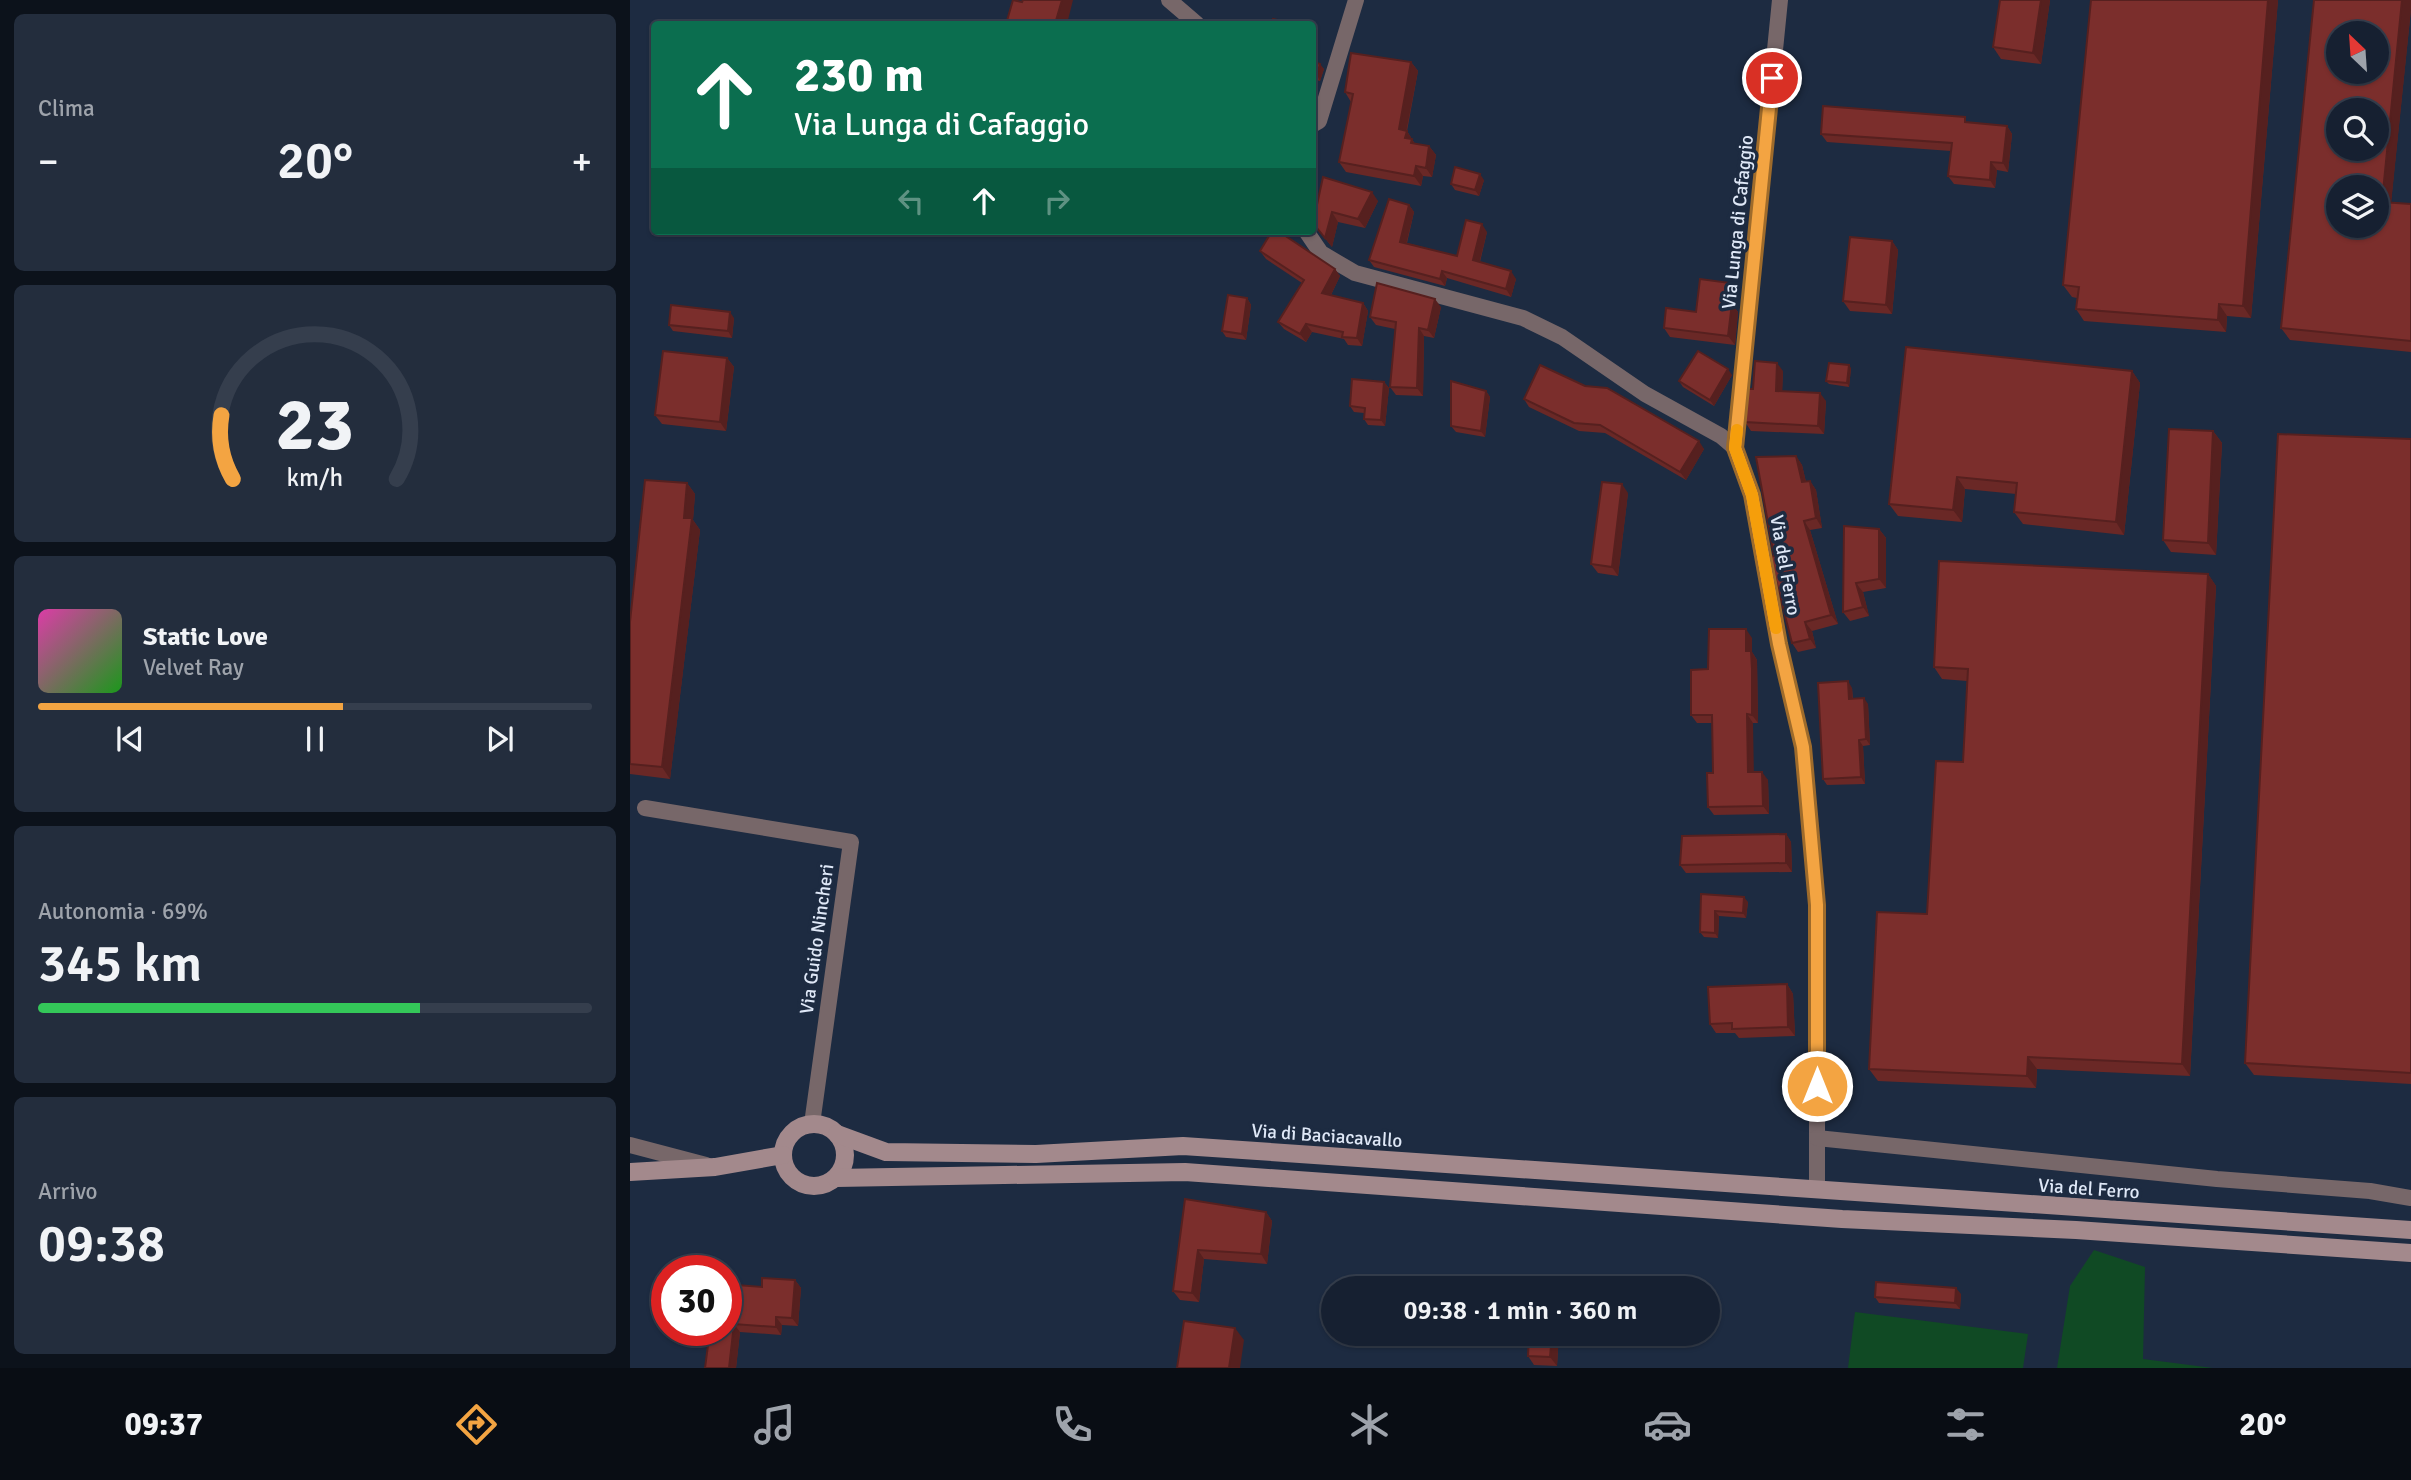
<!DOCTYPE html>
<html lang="it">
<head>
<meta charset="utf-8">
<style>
	:root { --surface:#162031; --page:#232d3d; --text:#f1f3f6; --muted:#9ea3ab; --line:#353e4d; --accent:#f3a442 }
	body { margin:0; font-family:Signika,sans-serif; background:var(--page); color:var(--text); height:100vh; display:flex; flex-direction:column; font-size:26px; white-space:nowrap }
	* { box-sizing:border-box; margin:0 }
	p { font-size:23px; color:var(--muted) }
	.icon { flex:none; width:38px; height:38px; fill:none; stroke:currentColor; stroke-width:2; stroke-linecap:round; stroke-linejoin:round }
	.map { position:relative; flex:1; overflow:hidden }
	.drawer { display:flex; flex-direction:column; gap:14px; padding:14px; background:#0c121b; width:630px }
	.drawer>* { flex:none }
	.top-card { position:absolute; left:21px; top:21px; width:665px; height:214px; border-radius:7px; box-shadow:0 2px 5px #0004,0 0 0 2px var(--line); background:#0b6e4f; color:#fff; overflow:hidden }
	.needle { width:46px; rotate:335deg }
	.buttons { position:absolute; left:1696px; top:21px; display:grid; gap:14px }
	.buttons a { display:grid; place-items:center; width:63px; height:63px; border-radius:50%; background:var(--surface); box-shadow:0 2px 5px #0004,0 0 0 2px var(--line); font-size:35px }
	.speed { position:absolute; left:21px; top:1255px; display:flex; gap:14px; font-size:35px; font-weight:700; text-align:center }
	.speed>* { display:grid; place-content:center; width:91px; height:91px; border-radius:50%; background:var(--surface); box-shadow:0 2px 5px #0004,0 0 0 2px var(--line); line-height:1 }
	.speed .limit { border:10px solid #d22; background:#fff; color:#111 }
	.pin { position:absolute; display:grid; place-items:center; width:60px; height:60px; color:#fff; margin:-30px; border:4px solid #fff; border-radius:50%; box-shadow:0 2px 7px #0007 }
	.me { position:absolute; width:77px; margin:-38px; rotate:0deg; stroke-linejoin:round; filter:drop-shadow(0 0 5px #0008) }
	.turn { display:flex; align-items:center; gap:24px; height:147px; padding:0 28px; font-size:32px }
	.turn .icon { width:91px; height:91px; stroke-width:2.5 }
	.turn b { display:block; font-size:49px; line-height:60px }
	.lanes { display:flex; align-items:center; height:66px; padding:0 28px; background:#0003; justify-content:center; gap:35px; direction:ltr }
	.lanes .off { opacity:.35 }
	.big { font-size:52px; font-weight:600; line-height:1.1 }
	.drawer .tile { flex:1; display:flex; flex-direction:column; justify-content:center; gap:10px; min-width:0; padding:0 24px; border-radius:10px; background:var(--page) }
	.drawer .dial { align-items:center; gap:0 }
	.dial svg { height:182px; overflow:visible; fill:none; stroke:var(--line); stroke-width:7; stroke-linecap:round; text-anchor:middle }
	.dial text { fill:var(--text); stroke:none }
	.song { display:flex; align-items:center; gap:21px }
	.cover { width:84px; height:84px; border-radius:10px; background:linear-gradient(135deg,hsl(320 70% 55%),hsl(120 70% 35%)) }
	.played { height:7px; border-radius:4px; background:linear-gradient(90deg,var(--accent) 55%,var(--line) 55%) }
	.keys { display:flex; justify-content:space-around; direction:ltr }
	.heat { display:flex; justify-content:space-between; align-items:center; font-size:38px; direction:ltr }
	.charge { height:10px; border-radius:5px; background:linear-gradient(90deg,#34c759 69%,var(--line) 0) }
	.trip { position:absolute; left:691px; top:1276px; width:399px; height:70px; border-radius:35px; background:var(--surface); box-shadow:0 2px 5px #0004,0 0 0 2px var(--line); font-weight:600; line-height:70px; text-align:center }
	.tab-bar { display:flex; height:112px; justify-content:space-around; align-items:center; background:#090d14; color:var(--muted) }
	.tab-bar .icon { width:49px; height:49px }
	.tab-bar .selected { color:var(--accent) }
	.tab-bar b { font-size:32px; color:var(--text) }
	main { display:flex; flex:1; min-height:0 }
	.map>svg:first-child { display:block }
</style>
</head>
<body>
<main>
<section class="drawer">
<div class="tile"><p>Clima</p>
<div class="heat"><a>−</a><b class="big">20°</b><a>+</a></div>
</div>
<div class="tile dial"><svg viewBox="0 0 100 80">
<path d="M14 69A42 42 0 1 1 86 69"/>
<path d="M14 69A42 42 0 0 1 9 41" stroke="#f3a442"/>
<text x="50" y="56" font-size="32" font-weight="700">23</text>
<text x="50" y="72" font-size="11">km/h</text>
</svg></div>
<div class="tile">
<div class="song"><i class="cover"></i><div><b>Static Love</b><p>Velvet Ray</p></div></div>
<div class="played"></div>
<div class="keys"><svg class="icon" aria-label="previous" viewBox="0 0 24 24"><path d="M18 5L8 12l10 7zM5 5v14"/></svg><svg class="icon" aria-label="pause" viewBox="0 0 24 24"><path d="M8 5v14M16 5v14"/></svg><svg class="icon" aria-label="next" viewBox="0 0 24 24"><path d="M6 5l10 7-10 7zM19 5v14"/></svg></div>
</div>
<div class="tile"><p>Autonomia · 69%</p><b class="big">345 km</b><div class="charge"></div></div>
<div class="tile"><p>Arrivo</p><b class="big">09:38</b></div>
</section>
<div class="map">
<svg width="1781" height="1368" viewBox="0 0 1781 1368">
	<rect width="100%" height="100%" fill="#1d2b41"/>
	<g fill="#104a24">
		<polygon points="1464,1250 1515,1267 1513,1359 1583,1368 1427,1368 1440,1286"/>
		<polygon points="1225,1312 1398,1334 1393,1368 1218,1368"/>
	</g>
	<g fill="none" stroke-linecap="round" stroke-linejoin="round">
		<g stroke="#776769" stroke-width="16">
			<polyline points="539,0 567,24"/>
			<polyline points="682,125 689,121 726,0"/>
			<polyline points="676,231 691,253 725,273 893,318 932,337 1015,394 1091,436 1105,448 1122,495 1149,644 1173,747 1187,905 1187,1189"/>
			<polyline points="1105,448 1150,0"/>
			<polyline points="15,808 221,842 182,1124"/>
			<polyline points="1187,1138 1587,1179 1740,1191 1781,1198"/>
			<polyline points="0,1145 76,1165"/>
		</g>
		<g stroke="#a3898c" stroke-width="18">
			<circle cx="184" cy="1155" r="31"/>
			<polyline points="207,1134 256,1152 406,1154 553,1146 1781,1230"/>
			<polyline points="0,1172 85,1167 153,1155"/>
			<polyline points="206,1178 555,1172 1212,1219 1446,1230 1781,1253"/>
		</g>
	</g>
	<g fill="#6a2826">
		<polygon points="1370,0 1420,0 1411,64 1371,59 1363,47"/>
		<polygon points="1461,0 1648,0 1621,318 1597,316 1596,332 1454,321 1446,309 1447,298 1442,297 1433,285"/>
		<polygon points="1781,9 1761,202 1781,204 1781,352 1660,340 1651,328"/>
		<polygon points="682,61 694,69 690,81 682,79"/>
		<polygon points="781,62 788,71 777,131 785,144 799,146 806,155 802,177 793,176 791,186 716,172 709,162 721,102 715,92"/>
		<polygon points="1339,122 1377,126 1382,134 1378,172 1367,170 1365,188 1324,184 1318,176 1321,151 1197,142 1191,134"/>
		<polygon points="693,177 748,201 735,228 708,222 702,247 683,223"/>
		<polygon points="854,180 849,196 825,190 821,184"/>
		<polygon points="779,205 784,212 777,243 827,256 857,232 850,262 886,279 881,297 817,278 815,286 744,267 739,260"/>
		<polygon points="1262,241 1268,250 1262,314 1220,311 1213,301"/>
		<polygon points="630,251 705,269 710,276 701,295 733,303 738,311 732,346 718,345 714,339 682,332 676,342 654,329 648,322 672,283 636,259"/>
		<polygon points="1100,283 1106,292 1104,307 1108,312 1105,345 1040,337 1034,328 1066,312"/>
		<polygon points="617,298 621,305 616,340 596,337 592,331"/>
		<polygon points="811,307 804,338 794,336 793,396 766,395 760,387 765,329 746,325 740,317"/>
		<polygon points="104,318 102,338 43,331 39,325"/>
		<polygon points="97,358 104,367 96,431 32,424 25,415"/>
		<polygon points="1221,368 1219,387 1199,384 1196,381"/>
		<polygon points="1153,371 1152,391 1196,401 1194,434 1121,431 1115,422 1123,389"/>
		<polygon points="1502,371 1510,383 1494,535 1393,524 1384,512 1386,494 1335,489 1332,522 1268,516 1259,504"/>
		<polygon points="1102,375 1084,406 1053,387 1049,381"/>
		<polygon points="754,382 759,388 755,426 738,425 734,419 734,413 724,412 720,406"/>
		<polygon points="955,386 1074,449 1056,480 975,433 949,431 899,407 894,399"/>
		<polygon points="856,391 860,397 855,437 826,432 821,426"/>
		<polygon points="1583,431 1592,443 1586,555 1541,552 1533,540"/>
		<polygon points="1781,439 1781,1084 1624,1075 1615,1063"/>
		<polygon points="1166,456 1172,465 1176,482 1180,481 1186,490 1192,528 1180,530 1208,624 1182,631 1186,648 1168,652 1162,643 1144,556"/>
		<polygon points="57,483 65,494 63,520 70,530 40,779 0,774 0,622"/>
		<polygon points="998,493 988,576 968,573 961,564"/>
		<polygon points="1249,529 1256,538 1256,588 1233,592 1239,616 1220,621 1213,612"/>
		<polygon points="1578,574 1586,586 1560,1076 1407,1069 1406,1088 1248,1081 1239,1069 1297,914 1333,762 1337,681 1312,679 1304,667"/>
		<polygon points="1122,638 1122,652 1127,660 1128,723 1123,723 1123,772 1138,780 1139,814 1084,815 1078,807 1083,773 1082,723 1067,723 1061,715 1078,669"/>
		<polygon points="1222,688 1223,699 1238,704 1240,745 1233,746 1235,784 1197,785 1193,779"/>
		<polygon points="1156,834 1161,842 1162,872 1056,873 1050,865"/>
		<polygon points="1071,894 1118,902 1116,918 1089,916 1088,938 1074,937 1070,932"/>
		<polygon points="1157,984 1163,994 1165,1036 1109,1038 1105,1033 1086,1033 1080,1024"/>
		<polygon points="555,1199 636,1212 642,1221 637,1264 574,1259 569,1302 550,1300 543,1291"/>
		<polygon points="165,1280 171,1288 168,1326 152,1325 151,1335 110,1332 106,1368 104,1312"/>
		<polygon points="1331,1294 1330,1309 1249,1303 1245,1297"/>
		<polygon points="929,1334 927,1366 904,1365 898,1356"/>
	</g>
	<g fill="#56201f">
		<polygon points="432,0 443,0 437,24 425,24"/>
		<polygon points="1411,0 1420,0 1411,64 1403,53"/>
		<polygon points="1638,0 1648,0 1621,318 1613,306"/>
		<polygon points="1772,0 1781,0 1781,9 1760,214 1752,202"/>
		<polygon points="781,62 788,71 775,138 769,129"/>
		<polygon points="690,64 694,69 690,81 687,75"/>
		<polygon points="1377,126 1382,134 1378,172 1373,163"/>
		<polygon points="777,131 788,149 775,138"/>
		<polygon points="799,146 806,155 802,177 796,168"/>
		<polygon points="1361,162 1367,170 1365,188 1360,180"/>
		<polygon points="786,166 793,176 791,186 784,176"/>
		<polygon points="850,174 854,180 849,196 845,190"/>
		<polygon points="742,192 748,201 735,228 728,219"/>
		<polygon points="779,205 784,212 775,249 770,242"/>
		<polygon points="702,212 708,222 702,247 695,238"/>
		<polygon points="852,224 857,232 848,268 843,260"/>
		<polygon points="1262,241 1268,250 1262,314 1256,305"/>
		<polygon points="705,269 710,276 698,301 692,293"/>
		<polygon points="812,271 817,278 815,286 810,279"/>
		<polygon points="881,271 886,279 881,297 876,289"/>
		<polygon points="1100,283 1106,292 1104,307 1108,312 1105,345 1098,336 1097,302"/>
		<polygon points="617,298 621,305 616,340 612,334"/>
		<polygon points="805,299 811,307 804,338 798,330"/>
		<polygon points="733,303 738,311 732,346 727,338"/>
		<polygon points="1589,304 1597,316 1596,332 1588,320"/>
		<polygon points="100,312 104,318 102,338 98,331"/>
		<polygon points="676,324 682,332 676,342 670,334"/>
		<polygon points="789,328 794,336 793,396 787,388"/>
		<polygon points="97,358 104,367 96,431 90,422"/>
		<polygon points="1147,363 1153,371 1152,399 1146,391"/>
		<polygon points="1219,365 1221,368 1219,387 1217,383"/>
		<polygon points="1098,369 1102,375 1084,406 1080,400"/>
		<polygon points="1502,371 1510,383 1494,535 1486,522"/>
		<polygon points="754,382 759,388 755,426 751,420"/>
		<polygon points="856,391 860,397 855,437 851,431"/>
		<polygon points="1190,393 1196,401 1194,434 1188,426"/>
		<polygon points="1583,431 1592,443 1586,555 1578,543"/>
		<polygon points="1069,441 1074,449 1056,480 1050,472"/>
		<polygon points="1166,456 1172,465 1178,491 1172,482"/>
		<polygon points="1327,477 1335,489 1332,522 1323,510"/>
		<polygon points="1180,481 1186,490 1192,528 1186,518"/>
		<polygon points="57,483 65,494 63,520 70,530 40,779 32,767"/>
		<polygon points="992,484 998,493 988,576 982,567"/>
		<polygon points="1174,521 1180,530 1208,624 1201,615"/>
		<polygon points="1249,529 1256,538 1256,588 1249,579"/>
		<polygon points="1578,574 1586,586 1560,1076 1552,1064"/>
		<polygon points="1226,583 1233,592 1239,616 1233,607"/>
		<polygon points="1175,622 1182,631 1186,648 1180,639"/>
		<polygon points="1116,629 1122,638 1122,652 1127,660 1128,723 1122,715 1116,651"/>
		<polygon points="1218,681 1222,688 1223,705 1219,699"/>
		<polygon points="1234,698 1238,704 1240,745 1236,739"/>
		<polygon points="1117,714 1123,723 1124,780 1118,772"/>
		<polygon points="1229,740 1233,746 1235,784 1231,777"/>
		<polygon points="1132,772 1138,780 1139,814 1133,806"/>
		<polygon points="1156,834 1161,842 1162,872 1156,863"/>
		<polygon points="1114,897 1118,902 1116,918 1113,913"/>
		<polygon points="1085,911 1089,916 1088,938 1085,933"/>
		<polygon points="1157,984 1163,994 1165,1036 1158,1027"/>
		<polygon points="1398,1057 1407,1069 1406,1088 1397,1076"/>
		<polygon points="636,1212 642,1221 637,1264 631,1254"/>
		<polygon points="568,1250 574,1259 569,1302 562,1293"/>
		<polygon points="165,1280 171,1288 168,1326 162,1318"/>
		<polygon points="1326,1288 1331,1294 1330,1309 1325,1303"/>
		<polygon points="146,1317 152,1325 151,1335 146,1327"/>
		<polygon points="104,1324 110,1332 106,1368 99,1368"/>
		<polygon points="605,1328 614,1340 610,1368 599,1368"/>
		<polygon points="922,1334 929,1334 927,1366 920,1357"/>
	</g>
	<g fill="#7b2e2c" stroke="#56201f" stroke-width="2" fill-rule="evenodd">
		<polygon points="383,0 392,2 393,0 432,0 425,24 376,24"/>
		<polygon points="1370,0 1411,0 1403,53 1363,47"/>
		<polygon points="1461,0 1638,0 1613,306 1589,304 1588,320 1446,309 1449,287 1433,285"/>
		<path d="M1684,0h88l-20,202 29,2v137l-130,-13zM1708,33h38v39h-38zM1708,110h38v39h-38zM1708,187h38v39h-38z"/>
		<polygon points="643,19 664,24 641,24"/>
		<polygon points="721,53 781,62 769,129 777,131 775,138 782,139 781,143 799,146 796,168 786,166 784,176 709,162 723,94 715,92"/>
		<polygon points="682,61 690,64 687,75 682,74"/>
		<polygon points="1193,106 1335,117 1335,122 1377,126 1373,163 1361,162 1360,180 1318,176 1322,143 1191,134"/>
		<polygon points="825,167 850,174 845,190 821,184"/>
		<polygon points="693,177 742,192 728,219 702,212 695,238 683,223"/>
		<polygon points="759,199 779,205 770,242 827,256 836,220 852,224 843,260 881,271 876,289 812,271 810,279 739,260"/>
		<polygon points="642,231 648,231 705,269 692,293 733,303 727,338 712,337 713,332 676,324 670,334 648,322 674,280 630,251"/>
		<polygon points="1220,237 1262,241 1256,305 1213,301"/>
		<polygon points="1070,279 1100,283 1097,302 1102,303 1098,336 1034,328 1036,308 1066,312"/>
		<polygon points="747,283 805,299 798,330 789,328 787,388 760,387 766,322 740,317"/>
		<polygon points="598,295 617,298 612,334 592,331"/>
		<polygon points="41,305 100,312 98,331 39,325"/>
		<polygon points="1276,347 1502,371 1486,522 1384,512 1387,483 1327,477 1323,510 1259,504"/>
		<polygon points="33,351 97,358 90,422 25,415"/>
		<polygon points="1068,351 1098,369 1080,400 1049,381"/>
		<polygon points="1125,361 1147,363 1146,391 1190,393 1188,426 1115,422 1116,389 1123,389"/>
		<polygon points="1199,363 1219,365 1217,383 1196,381"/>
		<polygon points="910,365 955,386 977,388 1069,441 1050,472 970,425 944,423 894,399"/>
		<polygon points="722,379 754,382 751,420 734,419 735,408 720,406"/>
		<polygon points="821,381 856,391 851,431 821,426"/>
		<polygon points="1539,429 1583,431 1578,543 1533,540"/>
		<polygon points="1648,434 1781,439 1781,1073 1615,1063"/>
		<polygon points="1166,456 1172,482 1180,481 1186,518 1174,521 1201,615 1175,622 1180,639 1162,643 1140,557 1144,556 1126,457"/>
		<polygon points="15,480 57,483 54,518 62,518 32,767 0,764 0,622"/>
		<polygon points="972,482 992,484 982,567 961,564"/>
		<polygon points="1214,526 1249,529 1249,579 1226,583 1233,607 1213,612"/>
		<polygon points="1309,561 1578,574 1552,1064 1398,1057 1397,1076 1239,1069 1247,912 1297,914 1306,761 1333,762 1338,669 1304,667"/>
		<polygon points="1079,629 1116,629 1116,651 1121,651 1122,669 1122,715 1117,714 1118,772 1132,772 1133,806 1078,807 1077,773 1083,773 1082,715 1061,715 1061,670 1078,669"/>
		<polygon points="1218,681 1219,699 1234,698 1236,739 1229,740 1231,777 1193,779 1188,683"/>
		<polygon points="1156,834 1156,863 1050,865 1052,836"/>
		<polygon points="1071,894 1114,897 1113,913 1085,911 1085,933 1070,932"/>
		<polygon points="1157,984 1158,1027 1102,1029 1102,1023 1080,1024 1078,987"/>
		<polygon points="555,1199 636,1212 631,1254 568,1250 562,1293 543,1291"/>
		<polygon points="132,1278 165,1280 162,1318 146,1317 146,1327 104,1324 99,1368 75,1368 80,1330 96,1330 96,1312 104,1312 107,1285 132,1287"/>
		<polygon points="1246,1282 1326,1288 1325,1303 1245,1297"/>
		<polygon points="902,1284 925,1286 925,1288 902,1288"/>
		<polygon points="554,1321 605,1328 599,1368 547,1368"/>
		<polygon points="899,1334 922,1334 920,1357 898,1356"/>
	</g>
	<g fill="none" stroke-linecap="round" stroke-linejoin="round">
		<g stroke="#9e6b2b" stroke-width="18">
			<polyline id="route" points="1142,78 1105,448 1122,495 1149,644 1173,747 1187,905 1187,1086"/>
		</g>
		<use href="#route" stroke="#f3a442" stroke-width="12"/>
		<polyline stroke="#f59e0b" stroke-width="12" points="1107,430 1105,448 1122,495 1146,628"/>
	</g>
	<g text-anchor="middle" stroke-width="7" stroke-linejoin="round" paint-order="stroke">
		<g font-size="19" fill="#dfe8f7" stroke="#1d2b41">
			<text transform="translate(1107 222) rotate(-84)" y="7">Via Lunga di Cafaggio</text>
			<text transform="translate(1156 565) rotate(80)" y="7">Via del Ferro</text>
			<text transform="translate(186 939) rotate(-82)" y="7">Via Guido Nincheri</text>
			<text transform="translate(697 1135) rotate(4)" y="7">Via di Baciacavallo</text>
			<text transform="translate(1459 1188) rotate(4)" y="7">Via del Ferro</text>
		</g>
	</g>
</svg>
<div class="buttons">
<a><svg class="needle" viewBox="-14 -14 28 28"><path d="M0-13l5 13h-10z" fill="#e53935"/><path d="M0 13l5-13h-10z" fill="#9ea3ab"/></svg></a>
<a><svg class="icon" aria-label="search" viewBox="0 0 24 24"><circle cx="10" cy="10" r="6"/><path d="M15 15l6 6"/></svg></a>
<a><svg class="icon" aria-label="layers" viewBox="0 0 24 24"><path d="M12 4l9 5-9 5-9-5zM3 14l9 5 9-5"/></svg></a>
</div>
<div class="speed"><div class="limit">30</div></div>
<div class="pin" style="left:1142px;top:78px;background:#d93025"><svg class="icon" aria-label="arrive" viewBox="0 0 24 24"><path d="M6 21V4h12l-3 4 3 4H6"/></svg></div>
<svg class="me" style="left:1187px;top:1086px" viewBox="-20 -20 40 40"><circle r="17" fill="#f3a442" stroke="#fff" stroke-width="3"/><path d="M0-11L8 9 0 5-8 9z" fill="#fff"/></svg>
<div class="trip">09:38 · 1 min · 360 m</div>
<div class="top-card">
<div class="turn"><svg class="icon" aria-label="ahead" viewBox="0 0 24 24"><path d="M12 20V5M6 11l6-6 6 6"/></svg><div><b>230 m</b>Via Lunga di Cafaggio</div></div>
<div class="lanes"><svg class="icon off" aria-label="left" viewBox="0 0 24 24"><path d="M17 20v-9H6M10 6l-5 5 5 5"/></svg><svg class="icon" aria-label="ahead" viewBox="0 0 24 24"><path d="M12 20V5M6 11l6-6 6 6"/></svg><svg class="icon off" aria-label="right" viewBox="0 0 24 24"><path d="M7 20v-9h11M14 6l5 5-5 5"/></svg></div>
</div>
</div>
</main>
<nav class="tab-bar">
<b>09:37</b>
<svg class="icon selected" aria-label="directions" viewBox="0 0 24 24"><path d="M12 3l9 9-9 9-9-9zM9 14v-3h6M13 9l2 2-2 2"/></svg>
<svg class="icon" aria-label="music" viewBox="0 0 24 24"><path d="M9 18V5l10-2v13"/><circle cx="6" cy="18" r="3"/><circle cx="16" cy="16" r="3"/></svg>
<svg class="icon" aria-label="phone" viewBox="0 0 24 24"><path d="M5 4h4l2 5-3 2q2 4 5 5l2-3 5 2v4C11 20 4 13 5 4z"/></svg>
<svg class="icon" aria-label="climate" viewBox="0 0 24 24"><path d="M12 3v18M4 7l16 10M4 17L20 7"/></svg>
<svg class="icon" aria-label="car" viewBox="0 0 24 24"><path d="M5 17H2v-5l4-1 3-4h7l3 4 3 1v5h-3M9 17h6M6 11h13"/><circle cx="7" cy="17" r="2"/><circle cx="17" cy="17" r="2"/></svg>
<svg class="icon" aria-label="filters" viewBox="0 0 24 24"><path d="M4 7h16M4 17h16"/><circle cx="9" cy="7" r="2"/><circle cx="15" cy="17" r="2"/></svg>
<b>20°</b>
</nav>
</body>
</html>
